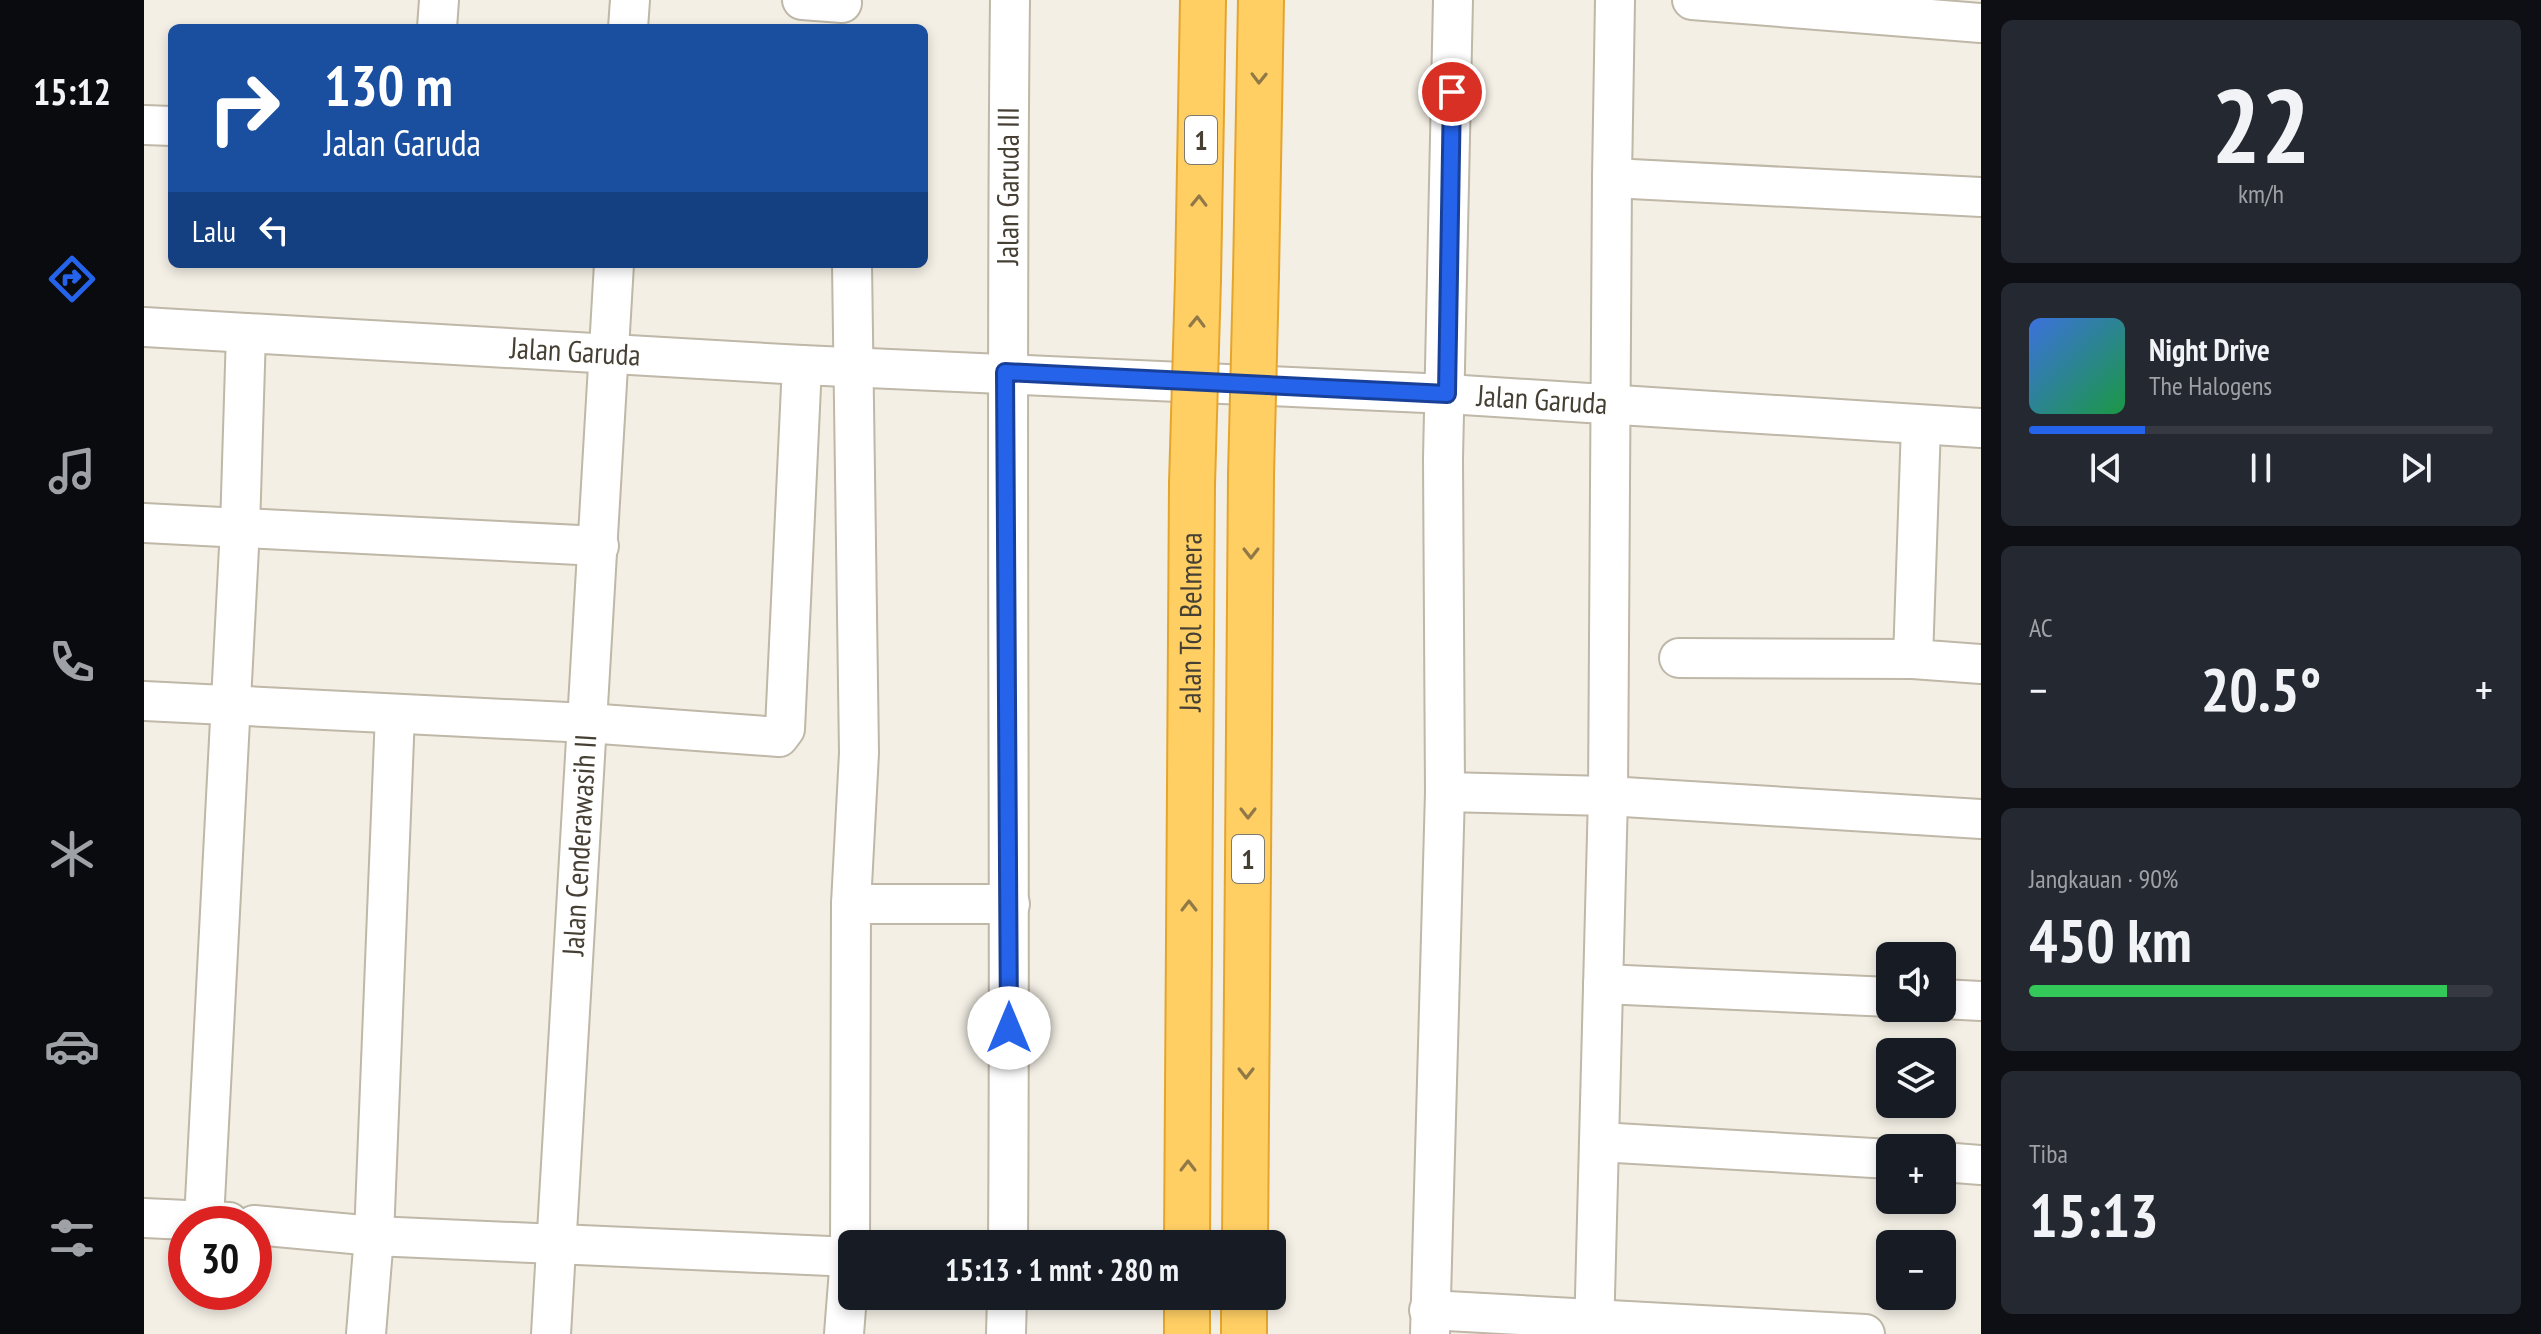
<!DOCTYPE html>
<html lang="id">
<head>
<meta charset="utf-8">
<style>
	:root { --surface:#171b24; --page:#242831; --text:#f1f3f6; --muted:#9ea1a6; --line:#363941; --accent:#2563eb }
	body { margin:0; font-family:"PT Sans Narrow",sans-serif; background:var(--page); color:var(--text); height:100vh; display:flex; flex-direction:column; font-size:30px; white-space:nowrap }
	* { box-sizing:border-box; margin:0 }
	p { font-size:26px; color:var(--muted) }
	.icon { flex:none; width:44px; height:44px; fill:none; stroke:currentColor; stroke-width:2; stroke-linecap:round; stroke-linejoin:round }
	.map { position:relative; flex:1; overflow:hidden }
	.drawer { display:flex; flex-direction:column; gap:20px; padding:20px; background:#0d0f14; width:560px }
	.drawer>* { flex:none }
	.hud { position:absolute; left:24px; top:24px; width:760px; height:244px; border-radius:12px; box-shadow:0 4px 12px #0003; background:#1a4fa0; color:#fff; overflow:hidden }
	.tools { position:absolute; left:1732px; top:942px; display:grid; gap:16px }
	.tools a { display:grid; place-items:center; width:80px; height:80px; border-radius:12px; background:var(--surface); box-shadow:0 4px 12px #0003; font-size:40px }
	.speed { position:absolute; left:24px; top:1206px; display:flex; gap:16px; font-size:40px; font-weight:700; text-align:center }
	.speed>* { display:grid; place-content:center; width:104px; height:104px; border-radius:50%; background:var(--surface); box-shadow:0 4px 12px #0003; line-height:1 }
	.speed .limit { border:12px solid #d22; background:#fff; color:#111 }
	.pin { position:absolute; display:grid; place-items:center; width:68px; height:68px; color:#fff; margin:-34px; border:4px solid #fff; border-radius:50%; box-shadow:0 2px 8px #0007 }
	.me { position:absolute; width:88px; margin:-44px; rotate:0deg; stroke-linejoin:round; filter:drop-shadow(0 0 6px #0008) }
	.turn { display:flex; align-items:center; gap:28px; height:168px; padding:0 24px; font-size:36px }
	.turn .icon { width:104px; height:104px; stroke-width:2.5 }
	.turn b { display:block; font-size:56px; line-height:68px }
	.then { display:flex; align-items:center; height:76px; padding:0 24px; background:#0003; gap:16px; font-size:30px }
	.big { font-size:60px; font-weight:700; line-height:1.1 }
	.drawer .tile { flex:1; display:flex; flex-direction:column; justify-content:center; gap:12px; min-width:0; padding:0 28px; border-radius:12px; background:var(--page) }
	.drawer .dial { align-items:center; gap:0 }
	.dial b { font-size:104px; line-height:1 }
	.song { display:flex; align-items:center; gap:24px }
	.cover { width:96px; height:96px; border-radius:12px; background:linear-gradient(135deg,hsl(220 70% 55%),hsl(140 70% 35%)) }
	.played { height:8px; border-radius:4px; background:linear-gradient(90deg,var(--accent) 25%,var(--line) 25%) }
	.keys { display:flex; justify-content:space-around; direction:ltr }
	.heat { display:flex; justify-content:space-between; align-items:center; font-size:44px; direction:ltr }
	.charge { height:12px; border-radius:6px; background:linear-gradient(90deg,#34c759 90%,var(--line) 0) }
	.trip { position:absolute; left:694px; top:1230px; width:448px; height:80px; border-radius:12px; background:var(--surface); box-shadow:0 4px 12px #0003; font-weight:700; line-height:80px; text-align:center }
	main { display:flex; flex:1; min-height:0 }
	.tabs { display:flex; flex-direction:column; width:144px; justify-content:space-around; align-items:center; background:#090b0e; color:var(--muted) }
	.tabs .icon { width:56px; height:56px }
	.tabs .active { color:var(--accent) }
	.tabs b { font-size:36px; color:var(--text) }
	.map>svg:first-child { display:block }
</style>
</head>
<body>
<main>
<nav class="tabs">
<b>15:12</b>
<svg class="icon active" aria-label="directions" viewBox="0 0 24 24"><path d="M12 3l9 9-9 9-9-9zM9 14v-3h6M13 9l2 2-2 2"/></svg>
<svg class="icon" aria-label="music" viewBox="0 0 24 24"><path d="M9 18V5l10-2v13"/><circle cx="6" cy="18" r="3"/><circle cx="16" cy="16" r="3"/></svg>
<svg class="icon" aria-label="phone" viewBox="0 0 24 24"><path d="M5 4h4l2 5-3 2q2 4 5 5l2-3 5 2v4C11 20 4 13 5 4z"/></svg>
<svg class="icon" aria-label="climate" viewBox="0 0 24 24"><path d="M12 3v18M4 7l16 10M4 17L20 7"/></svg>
<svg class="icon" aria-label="car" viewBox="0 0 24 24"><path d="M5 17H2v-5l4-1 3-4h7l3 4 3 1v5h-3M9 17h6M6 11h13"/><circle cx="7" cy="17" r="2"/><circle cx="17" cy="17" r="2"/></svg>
<svg class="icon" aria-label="filters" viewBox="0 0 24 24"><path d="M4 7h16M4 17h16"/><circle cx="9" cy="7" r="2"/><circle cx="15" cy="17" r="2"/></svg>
</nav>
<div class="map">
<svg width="1837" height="1334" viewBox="0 0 1837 1334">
	<rect width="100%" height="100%" fill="#f3efe5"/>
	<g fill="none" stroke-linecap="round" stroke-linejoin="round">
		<g stroke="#bfb7a7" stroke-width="42">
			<g id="minor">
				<polyline points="658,0 698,3"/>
				<polyline points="1471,0 1468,178 1837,197"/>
				<polyline points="1548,0 1837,23"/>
				<polyline points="293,28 295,0"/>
				<polyline points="484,28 486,0"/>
				<polyline points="0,125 28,126"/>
				<path id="s1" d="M0,327l658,38 645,29 534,34"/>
				<polyline points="1777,425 1769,659 1837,664"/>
				<polyline points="0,523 455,546"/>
				<polyline points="1535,658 1769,659"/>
				<polyline points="0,701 443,723 635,737 641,729 658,365"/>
				<polyline points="1301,792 1464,796 1837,819"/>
				<polyline points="707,904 715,753 708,264"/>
				<polyline points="1459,984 1746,997"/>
				<polyline points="1798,999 1837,1001"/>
				<polyline points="1455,1142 1746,1159"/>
				<polyline points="1798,1162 1837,1165"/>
				<polyline points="0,1218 85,1222"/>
				<polyline points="60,1220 96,528 102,333"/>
				<polyline points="110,1225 230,1236 708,1257"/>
				<path id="s2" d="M864,1244c3,-415 -3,-829 2,-1244"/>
				<polyline points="1285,1310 1721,1334"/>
				<polyline points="222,1334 230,1236 251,714"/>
				<path id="s3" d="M407,1334l63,-1070"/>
				<polyline points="700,1334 706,1257 707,904 866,904"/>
				<polyline points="862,1334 863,1296"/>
				<polyline points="1286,1334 1301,792 1299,459 1309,0"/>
				<polyline points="1450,1334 1464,796 1468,178"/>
			</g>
		</g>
		<g stroke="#e5a52d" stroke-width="48">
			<g id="highway">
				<polyline points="1112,275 1117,0"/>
				<polyline points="1054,279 1059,0"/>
				<path id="s4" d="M1043,1244l5,-760"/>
				<polyline points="1101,1244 1107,475"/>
				<polyline points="1043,1334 1043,1296"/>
				<polyline points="1100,1334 1100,1296"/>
			</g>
		</g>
		<use href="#minor" stroke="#fff" stroke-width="38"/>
		<use href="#highway" stroke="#ffcf64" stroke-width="44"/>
		<g stroke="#e5a52d" stroke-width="48" stroke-linecap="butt">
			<g id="highway-bridge">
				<polyline points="1107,475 1112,275"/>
				<polyline points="1048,484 1054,279"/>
			</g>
		</g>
		<use href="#highway-bridge" stroke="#ffcf64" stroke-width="44"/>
	</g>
	<defs><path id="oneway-chevron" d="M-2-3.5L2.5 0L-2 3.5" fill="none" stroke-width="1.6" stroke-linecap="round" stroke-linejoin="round" transform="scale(2)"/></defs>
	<g stroke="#907947">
		<use href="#oneway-chevron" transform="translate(1115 78) rotate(91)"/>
		<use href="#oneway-chevron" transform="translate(1055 201) rotate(-89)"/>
		<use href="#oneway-chevron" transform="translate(1053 322) rotate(-89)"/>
		<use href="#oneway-chevron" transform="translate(1107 553) rotate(90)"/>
		<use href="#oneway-chevron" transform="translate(1104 813) rotate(90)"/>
		<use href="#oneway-chevron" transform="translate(1045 906) rotate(-90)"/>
		<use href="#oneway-chevron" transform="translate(1102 1073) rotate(90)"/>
		<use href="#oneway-chevron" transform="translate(1044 1166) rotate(-90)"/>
	</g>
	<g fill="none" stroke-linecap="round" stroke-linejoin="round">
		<g stroke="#184099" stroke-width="20">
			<polyline id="route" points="865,1028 861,372 1303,394 1308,92"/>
		</g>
		<use href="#route" stroke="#2563eb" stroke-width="14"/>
	</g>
	<g text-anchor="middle" stroke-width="6" stroke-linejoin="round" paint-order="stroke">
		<g fill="#fff" stroke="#7e7971" stroke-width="2">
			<rect x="1041" y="116" width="32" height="48" rx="6"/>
			<rect x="1088" y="835" width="32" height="48" rx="6"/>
		</g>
		<g font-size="28" font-weight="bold" fill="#463f34">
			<text x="1057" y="150">1</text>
			<text x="1104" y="869">1</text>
		</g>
		<g font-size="30" fill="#463f34" stroke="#fff">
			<text dy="10" stroke="none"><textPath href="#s2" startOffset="1058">Jalan Garuda III</textPath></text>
			<text dy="10" stroke="none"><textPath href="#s1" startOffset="432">Jalan Garuda</textPath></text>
			<text dy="10" stroke="none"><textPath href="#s1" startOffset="1400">Jalan Garuda</textPath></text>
			<text dy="10" stroke="none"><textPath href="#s4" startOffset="622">Jalan Tol Belmera</textPath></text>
			<text dy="10" stroke="none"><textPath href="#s3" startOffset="490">Jalan Cenderawasih II</textPath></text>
		</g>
	</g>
</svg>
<div class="tools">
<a><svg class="icon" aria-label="sound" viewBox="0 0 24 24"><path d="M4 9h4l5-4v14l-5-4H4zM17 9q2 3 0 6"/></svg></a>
<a><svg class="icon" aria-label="layers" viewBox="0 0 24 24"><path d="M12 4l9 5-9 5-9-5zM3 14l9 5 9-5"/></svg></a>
<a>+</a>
<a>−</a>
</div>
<div class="speed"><div class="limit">30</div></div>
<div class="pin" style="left:1308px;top:92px;background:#d93025"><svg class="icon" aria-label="arrive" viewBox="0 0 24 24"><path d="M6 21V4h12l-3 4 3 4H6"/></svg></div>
<svg class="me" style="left:865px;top:1028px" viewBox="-20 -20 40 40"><circle r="19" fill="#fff"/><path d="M0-13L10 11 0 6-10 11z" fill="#2563eb"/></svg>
<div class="trip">15:13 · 1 mnt · 280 m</div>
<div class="hud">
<div class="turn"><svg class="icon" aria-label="right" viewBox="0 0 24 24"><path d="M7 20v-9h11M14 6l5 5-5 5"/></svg><div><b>130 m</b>Jalan Garuda</div></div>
<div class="then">Lalu<svg class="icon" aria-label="left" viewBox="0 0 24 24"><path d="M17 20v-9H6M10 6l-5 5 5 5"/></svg></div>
</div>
</div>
<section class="drawer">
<div class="tile dial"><b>22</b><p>km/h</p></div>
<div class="tile">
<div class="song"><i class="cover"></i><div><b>Night Drive</b><p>The Halogens</p></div></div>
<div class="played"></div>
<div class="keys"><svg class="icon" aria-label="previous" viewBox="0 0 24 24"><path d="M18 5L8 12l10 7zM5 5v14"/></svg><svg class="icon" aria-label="pause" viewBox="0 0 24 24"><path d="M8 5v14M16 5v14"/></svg><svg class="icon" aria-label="next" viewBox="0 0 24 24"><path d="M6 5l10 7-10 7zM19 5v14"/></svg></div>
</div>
<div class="tile"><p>AC</p>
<div class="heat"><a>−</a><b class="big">20.5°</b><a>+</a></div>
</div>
<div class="tile"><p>Jangkauan · 90%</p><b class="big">450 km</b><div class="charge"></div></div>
<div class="tile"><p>Tiba</p><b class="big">15:13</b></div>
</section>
</main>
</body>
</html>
